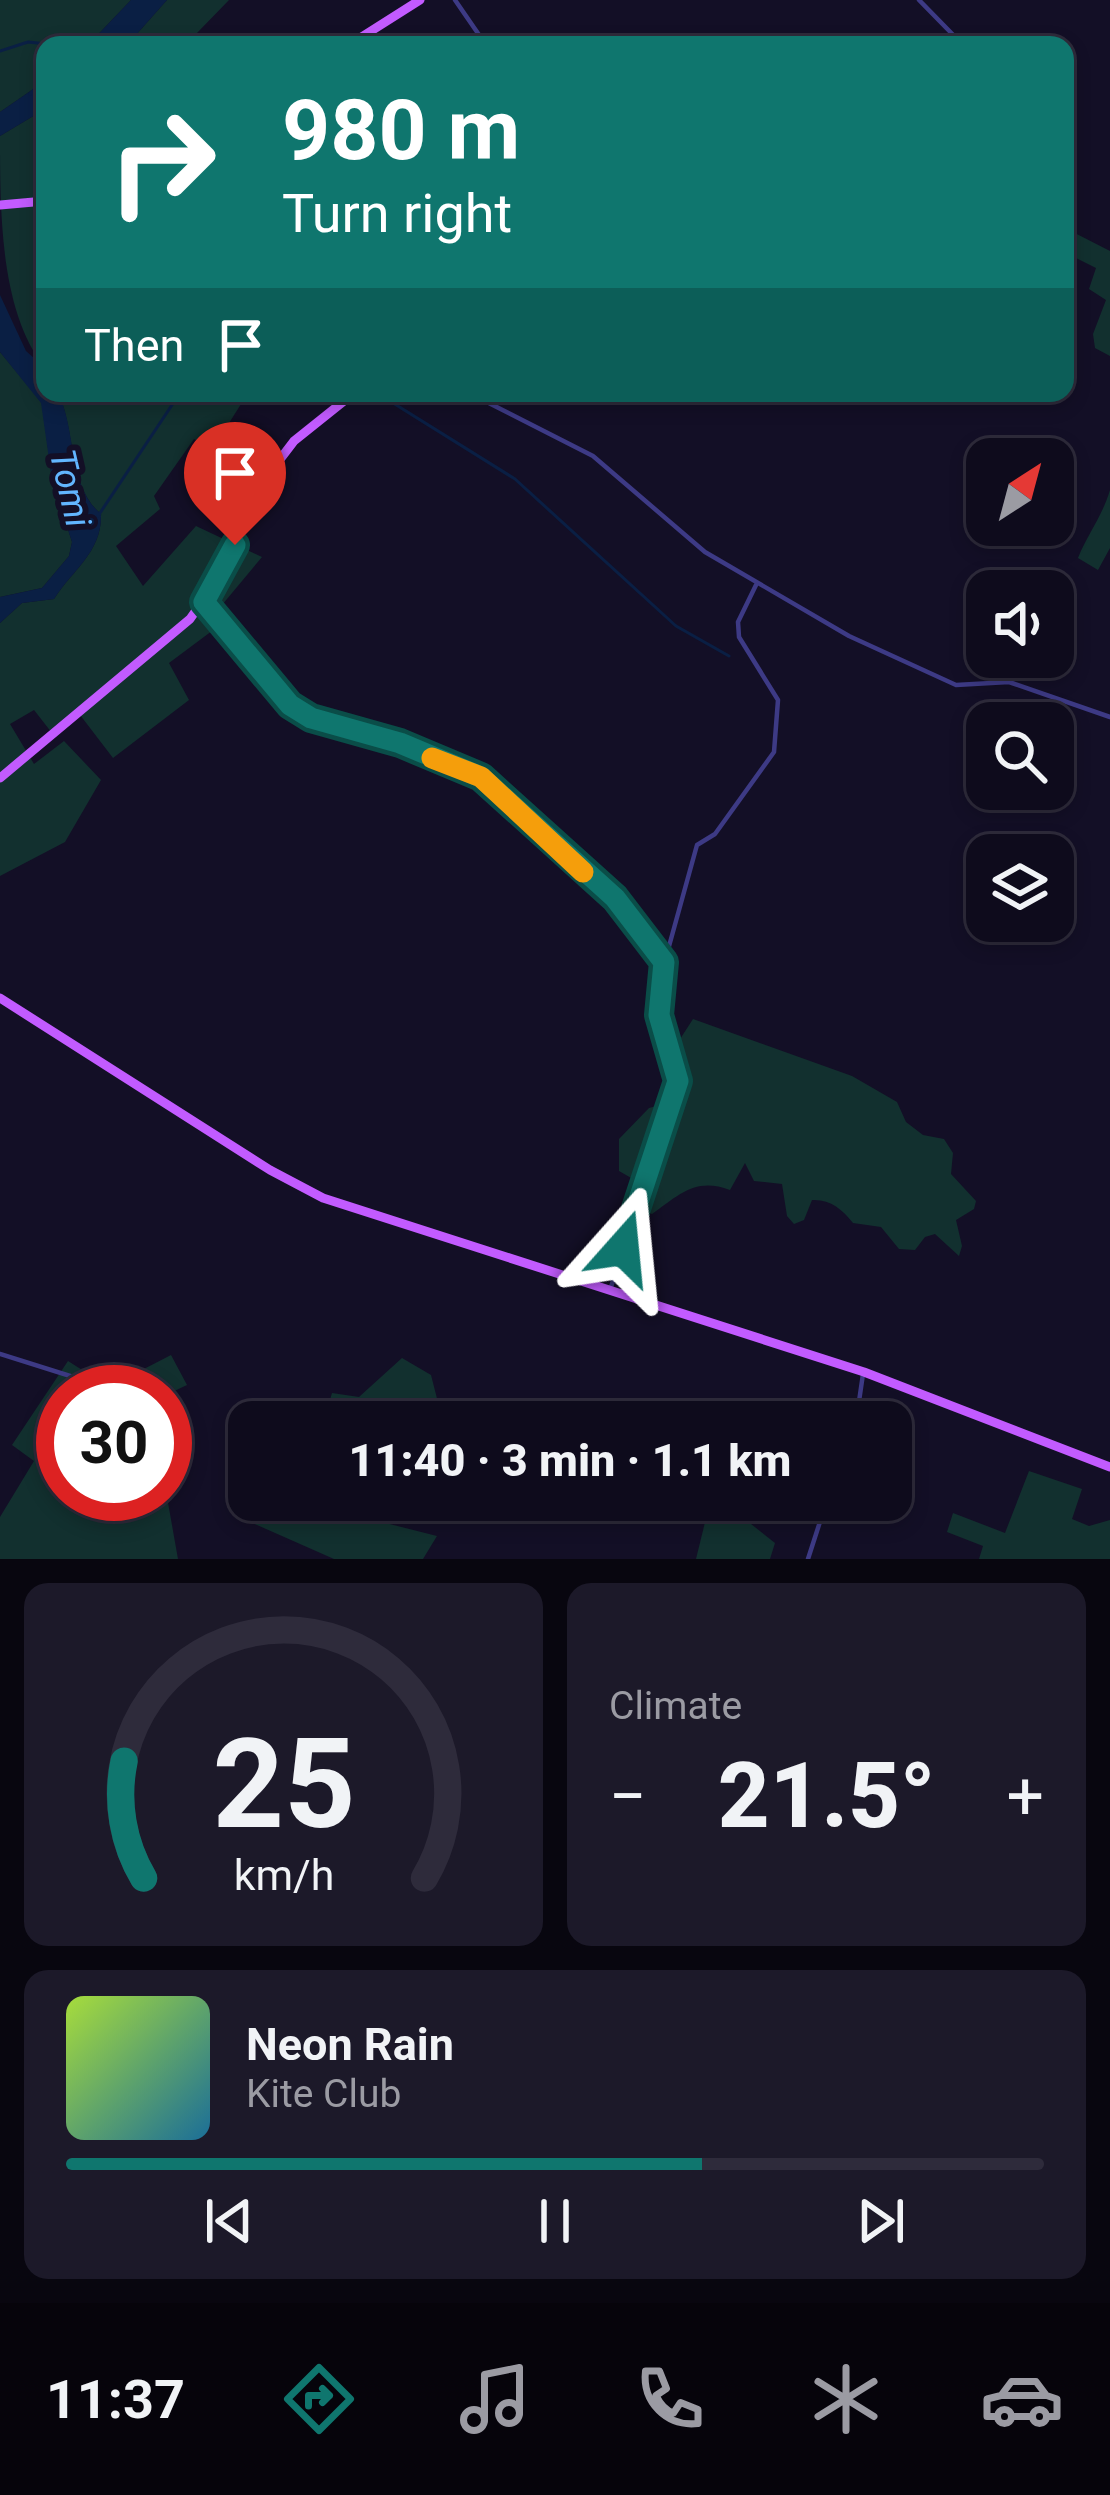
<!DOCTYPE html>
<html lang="en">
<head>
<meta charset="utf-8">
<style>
	:root { --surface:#0e0b1c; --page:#1c1929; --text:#f1f3f6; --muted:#9b9ba3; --line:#2e2b3b; --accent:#0f766e }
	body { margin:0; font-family:Roboto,sans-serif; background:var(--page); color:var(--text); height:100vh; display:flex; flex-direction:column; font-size:45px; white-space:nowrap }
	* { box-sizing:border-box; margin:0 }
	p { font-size:39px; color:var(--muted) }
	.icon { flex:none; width:66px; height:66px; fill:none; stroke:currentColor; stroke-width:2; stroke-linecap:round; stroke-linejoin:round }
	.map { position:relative; height:1559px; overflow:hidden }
	.panel { display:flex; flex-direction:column; gap:24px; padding:24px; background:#08060f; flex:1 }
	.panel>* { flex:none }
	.hud { position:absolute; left:36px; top:36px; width:1038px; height:366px; border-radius:24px; box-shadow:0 6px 18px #0003,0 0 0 3px var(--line); background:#0f766e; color:#fff; overflow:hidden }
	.needle { width:78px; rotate:36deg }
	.fabs { position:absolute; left:966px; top:438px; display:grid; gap:24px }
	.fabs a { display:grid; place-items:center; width:108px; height:108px; border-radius:24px; background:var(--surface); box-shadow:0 6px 18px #0003,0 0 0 3px var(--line); font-size:60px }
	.speed { position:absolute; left:36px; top:1365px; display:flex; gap:24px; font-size:60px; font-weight:700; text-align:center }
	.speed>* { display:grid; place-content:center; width:156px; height:156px; border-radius:50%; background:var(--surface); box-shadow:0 6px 18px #0003,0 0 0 3px var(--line); line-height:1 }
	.speed .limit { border:18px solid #d22; background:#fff; color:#111 }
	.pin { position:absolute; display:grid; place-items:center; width:102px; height:102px; color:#fff; margin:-123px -51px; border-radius:50% 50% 50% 0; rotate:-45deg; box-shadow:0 0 12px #0007 }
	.pin .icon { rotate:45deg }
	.me { position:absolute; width:132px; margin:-66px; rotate:18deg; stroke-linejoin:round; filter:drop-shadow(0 0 9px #0008) }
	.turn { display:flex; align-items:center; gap:42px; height:252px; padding:0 48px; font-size:54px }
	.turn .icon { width:156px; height:156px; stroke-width:2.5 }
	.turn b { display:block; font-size:84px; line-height:102px }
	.then { display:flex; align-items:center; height:114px; padding:0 48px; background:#0003; gap:24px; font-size:45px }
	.big { font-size:90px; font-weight:800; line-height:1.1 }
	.panel .tile { flex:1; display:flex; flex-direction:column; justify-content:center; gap:18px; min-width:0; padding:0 42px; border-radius:24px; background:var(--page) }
	.panel .dial { align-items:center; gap:0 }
	.dial svg { height:312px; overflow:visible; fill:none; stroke:var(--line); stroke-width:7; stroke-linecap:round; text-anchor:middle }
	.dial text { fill:var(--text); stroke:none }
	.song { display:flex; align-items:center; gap:36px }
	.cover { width:144px; height:144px; border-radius:18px; background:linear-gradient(135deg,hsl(80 70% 55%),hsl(200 70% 35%)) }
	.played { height:12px; border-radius:6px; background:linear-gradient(90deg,var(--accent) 65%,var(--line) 65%) }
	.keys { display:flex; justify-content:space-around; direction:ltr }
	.heat { display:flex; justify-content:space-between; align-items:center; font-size:66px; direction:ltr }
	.panel .tiles { flex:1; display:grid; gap:24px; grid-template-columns:1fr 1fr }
	.tile:last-child { grid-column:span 2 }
	.trip { position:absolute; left:228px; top:1401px; width:684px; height:120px; border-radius:24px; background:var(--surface); box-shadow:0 6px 18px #0003,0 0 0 3px var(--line); font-weight:800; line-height:120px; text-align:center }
	.tab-bar { display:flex; height:192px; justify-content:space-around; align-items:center; background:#06040b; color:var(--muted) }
	.tab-bar .icon { width:84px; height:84px }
	.tab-bar .on { color:var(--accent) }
	.tab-bar b { font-size:54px; color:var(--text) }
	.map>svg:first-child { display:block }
</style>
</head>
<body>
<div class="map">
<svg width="1110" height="1559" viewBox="0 0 1110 1559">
	<rect width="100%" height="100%" fill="#130f26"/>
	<g fill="#12302f">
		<polygon points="0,0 131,0 88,45 45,45 45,81 0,112"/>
		<polygon points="167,0 229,0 196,34 207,45 127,45"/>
		<path d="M45,109v259c-45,-56 -45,-155 -45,-232z"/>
		<polygon points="1065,228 1110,251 1110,356 1095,348 1093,334 1106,300 1089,289 1096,268 1068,254 1065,261"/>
		<polygon points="0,352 42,403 52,479 72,542 69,556 42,588 0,597"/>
		<path d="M58,393h190l-36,57 -18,-11 -40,57 6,13 -44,37 27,40 53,-60 66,31 -45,54 7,11 -55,41 20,37 -76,58 -36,-47 -25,22 -18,-23 -24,14 24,40 30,-23 37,39 -36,62 -65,34v-253l22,-20 32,-4c19,-30 48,-47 47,-85 -33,-27 -25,-84 -43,-121z"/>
		<path d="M1110,490v58l-12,22 -20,-12c10,-25 24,-41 32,-68z"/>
		<path d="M693,1019l159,57 45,26 9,20 17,13 21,4 9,14 -2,21 25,27 -2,8 -18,11 6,26 -3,10 -24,-22 -10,3 -10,13 -16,-1 -18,-22 -28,-4c-11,-14 -23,-24 -41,-23l-8,20 -10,4 -7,-8 -5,-32 -28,-3 -9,-18 -15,27c-34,-13 -50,4 -78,24l-14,-5 -2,-11 11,-11 -28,-16v-32l30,-31 11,-3 12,8v-26l15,-4 -14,-33z"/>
		<polygon points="171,1355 187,1385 168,1394 165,1402 165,1392 63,1392 63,1494 167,1497 178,1559 0,1559 0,1517 34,1461 12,1445 68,1361 109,1387"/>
		<polygon points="402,1358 431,1375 443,1422 263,1422 272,1406 327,1410 332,1393 359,1397"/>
		<polygon points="1029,1471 1082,1489 1072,1519 1089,1526 1110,1520 1110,1559 979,1559 983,1546 947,1532 953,1513 1005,1533"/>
		<polygon points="256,1500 361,1500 358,1516 437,1536 423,1559 334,1559 248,1521"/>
		<polygon points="708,1510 746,1520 775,1543 770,1559 696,1559"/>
	</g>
	<g fill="#0a1f44">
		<polygon points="131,0 167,0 127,45 88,45"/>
		<polygon points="45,81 45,109 0,136 0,112"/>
		<path d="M0,295l26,56 19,17v25h13c19,37 9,93 43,121 1,38 -28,55 -47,85l-32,4 -22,20v-26l42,-9 27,-32 3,-14 -20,-62 -11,-77 -41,-51z"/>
	</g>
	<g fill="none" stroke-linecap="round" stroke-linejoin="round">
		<g stroke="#0a1f44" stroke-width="3">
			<polyline points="0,51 28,42 57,45"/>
			<polyline points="30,94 45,78"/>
			<polyline points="377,393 515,479 676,626 729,656"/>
			<polyline points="98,516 180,393"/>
		</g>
		<g stroke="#3d3a85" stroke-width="4.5">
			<polyline points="455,0 486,45"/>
			<polyline points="919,0 963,45"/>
			<polyline points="469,393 593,456 705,552 849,636 956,685 1009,682 1110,717"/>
			<polyline points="204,602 290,705 311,718 400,743 481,777 615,898 664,962"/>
			<polyline points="610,1290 678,1081 659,1015 658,986 697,845 715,834 774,752 778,700 739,637 738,622 756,585"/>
			<polyline points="0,1354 121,1392"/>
			<polyline points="856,1422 863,1374"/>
			<polyline points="808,1559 827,1500"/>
		</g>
		<g stroke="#c25bff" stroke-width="9">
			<polyline points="349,45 420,0"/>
			<polyline points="0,205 45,201"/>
			<polyline points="0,778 190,619 223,572 265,479 294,441 354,393"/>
			<polyline points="0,998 270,1170 323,1198 864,1372 1110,1467"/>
		</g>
	</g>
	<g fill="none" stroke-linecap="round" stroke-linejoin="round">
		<g stroke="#0a4d48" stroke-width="30">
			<polyline id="route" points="235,545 204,602 290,705 311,718 400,743 481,777 615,898 664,962 659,1015 678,1081 623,1248"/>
		</g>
		<use href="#route" stroke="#0f766e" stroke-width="21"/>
		<polyline stroke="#f59e0b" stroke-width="21" points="432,758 481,777 583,872"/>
	</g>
	<g text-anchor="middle" stroke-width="12" stroke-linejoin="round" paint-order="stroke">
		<g font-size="36" font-style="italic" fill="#62b6ff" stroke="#130f26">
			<text transform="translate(71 488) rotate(77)" y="13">Tomi</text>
		</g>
	</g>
</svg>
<div class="fabs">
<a><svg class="needle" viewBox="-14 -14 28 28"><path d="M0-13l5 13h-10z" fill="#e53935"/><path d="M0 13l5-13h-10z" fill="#9b9ba3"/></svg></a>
<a><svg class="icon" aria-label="sound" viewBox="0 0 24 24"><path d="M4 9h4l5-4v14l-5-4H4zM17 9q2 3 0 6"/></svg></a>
<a><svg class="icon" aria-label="search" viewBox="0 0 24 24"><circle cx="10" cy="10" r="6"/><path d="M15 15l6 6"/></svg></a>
<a><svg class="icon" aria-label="layers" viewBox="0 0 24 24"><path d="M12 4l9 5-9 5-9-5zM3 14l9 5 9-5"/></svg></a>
</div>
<div class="speed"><div class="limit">30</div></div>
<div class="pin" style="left:235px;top:545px;background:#d93025"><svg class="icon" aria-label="arrive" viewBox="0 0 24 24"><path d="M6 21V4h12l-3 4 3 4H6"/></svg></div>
<svg class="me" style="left:623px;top:1248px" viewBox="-20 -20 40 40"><path d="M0-17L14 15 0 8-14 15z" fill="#0f766e" stroke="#fff" stroke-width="4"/></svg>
<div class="trip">11:40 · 3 min · 1.1 km</div>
<div class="hud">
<div class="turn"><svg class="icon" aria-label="right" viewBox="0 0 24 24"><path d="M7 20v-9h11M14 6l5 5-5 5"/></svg><div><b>980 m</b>Turn right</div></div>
<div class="then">Then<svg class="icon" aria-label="arrive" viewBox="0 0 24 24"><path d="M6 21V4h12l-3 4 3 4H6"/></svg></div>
</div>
</div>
<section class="panel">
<div class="tiles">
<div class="tile dial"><svg viewBox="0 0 100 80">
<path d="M14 69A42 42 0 1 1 86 69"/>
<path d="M14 69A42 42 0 0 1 9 39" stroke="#0f766e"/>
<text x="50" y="56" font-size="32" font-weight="700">25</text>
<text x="50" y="72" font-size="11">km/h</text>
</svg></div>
<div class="tile"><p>Climate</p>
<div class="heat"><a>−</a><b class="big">21.5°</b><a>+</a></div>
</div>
<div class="tile">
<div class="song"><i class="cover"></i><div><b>Neon Rain</b><p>Kite Club</p></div></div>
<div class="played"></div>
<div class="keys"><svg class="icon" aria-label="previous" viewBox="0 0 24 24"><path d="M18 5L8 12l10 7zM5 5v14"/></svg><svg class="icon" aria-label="pause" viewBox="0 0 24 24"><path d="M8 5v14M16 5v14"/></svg><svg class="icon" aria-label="next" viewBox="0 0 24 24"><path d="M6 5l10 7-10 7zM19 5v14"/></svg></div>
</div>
</div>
</section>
<nav class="tab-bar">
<b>11:37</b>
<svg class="icon on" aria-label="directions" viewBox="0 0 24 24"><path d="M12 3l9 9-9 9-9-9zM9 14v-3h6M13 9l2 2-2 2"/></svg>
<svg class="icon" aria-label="music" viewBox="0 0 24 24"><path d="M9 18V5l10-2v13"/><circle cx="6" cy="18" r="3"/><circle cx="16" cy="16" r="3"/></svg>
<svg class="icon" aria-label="phone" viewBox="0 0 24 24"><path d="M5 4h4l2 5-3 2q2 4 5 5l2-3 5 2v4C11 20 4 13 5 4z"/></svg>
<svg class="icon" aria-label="climate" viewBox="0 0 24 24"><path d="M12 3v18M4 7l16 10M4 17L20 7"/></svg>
<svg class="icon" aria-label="car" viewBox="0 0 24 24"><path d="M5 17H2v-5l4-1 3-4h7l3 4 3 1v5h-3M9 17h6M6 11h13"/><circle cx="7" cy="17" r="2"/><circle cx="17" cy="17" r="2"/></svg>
</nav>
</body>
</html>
